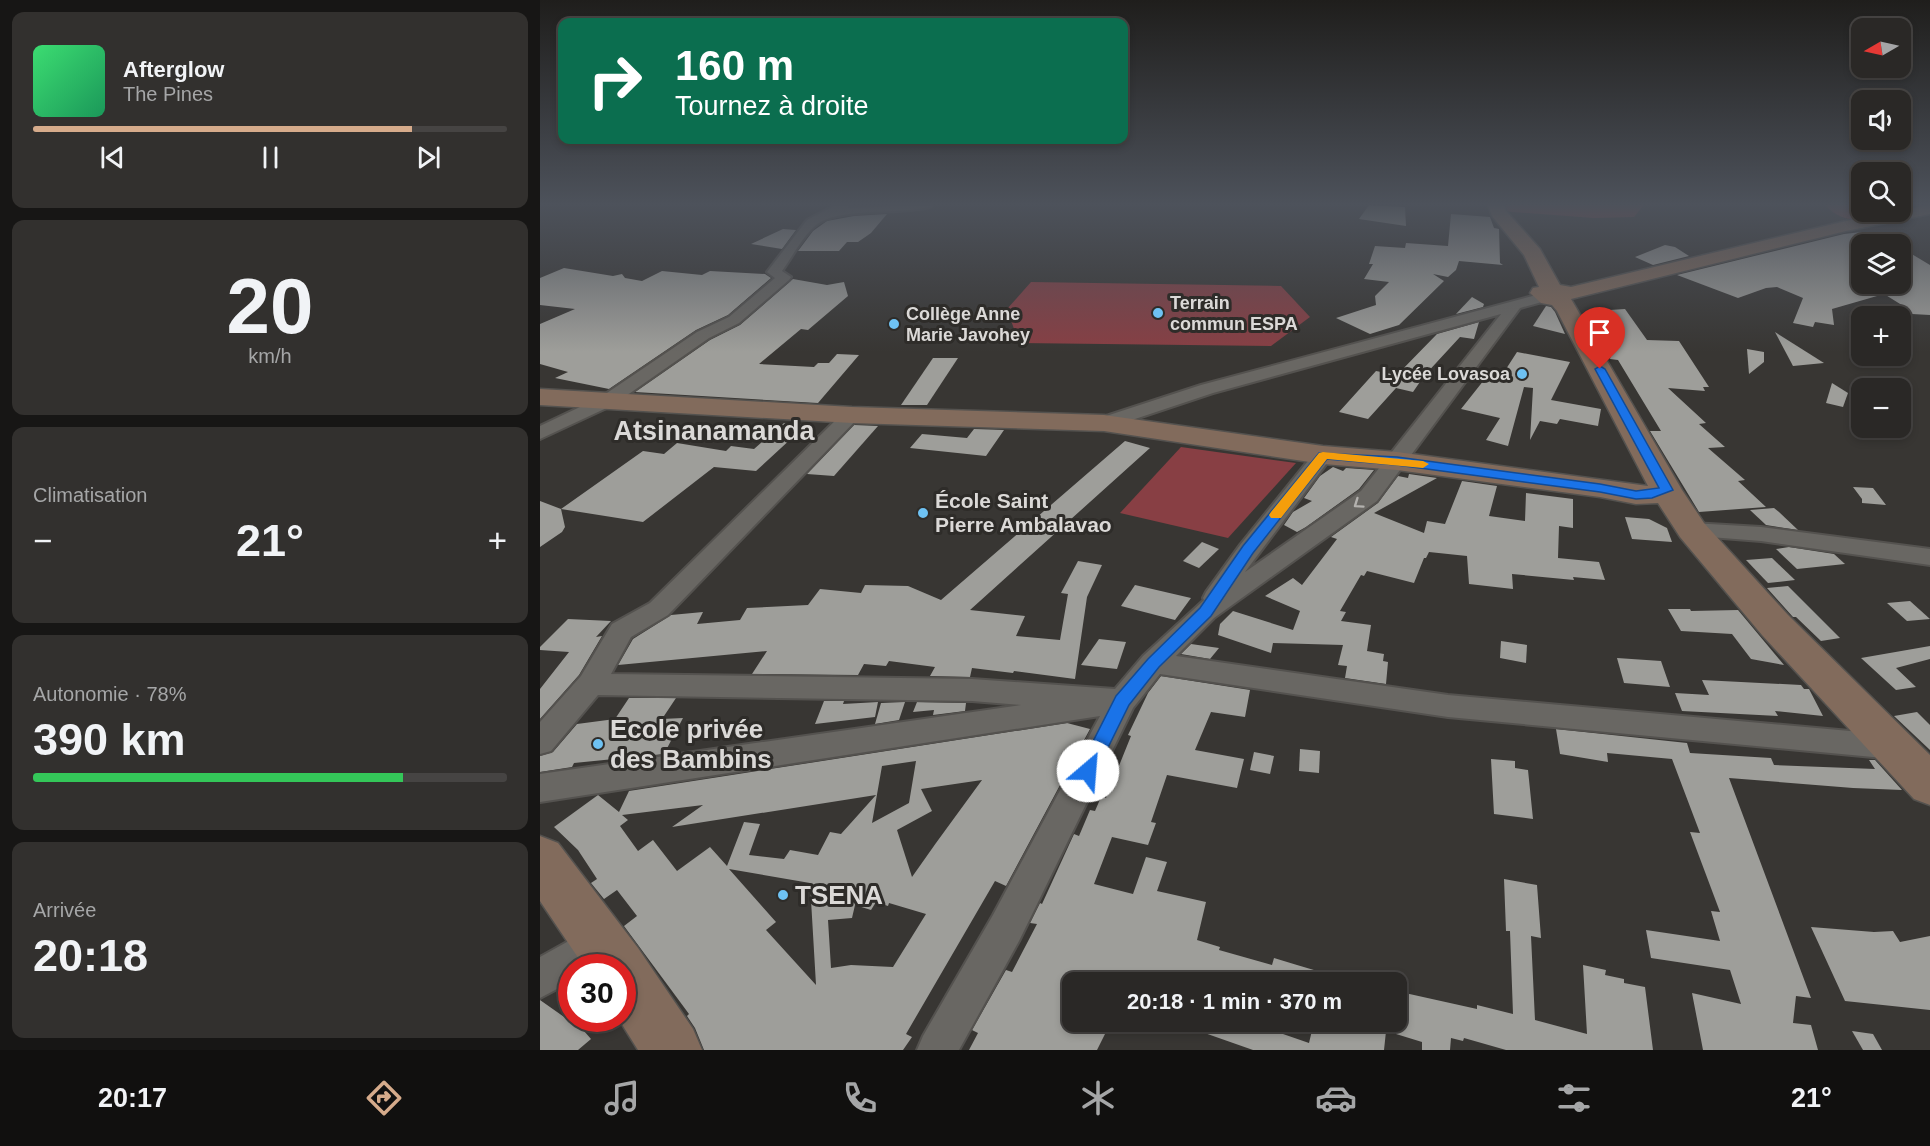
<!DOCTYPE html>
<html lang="fr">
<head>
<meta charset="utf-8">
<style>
	:root { --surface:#2a2826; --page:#32302e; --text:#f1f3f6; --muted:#a5a6a7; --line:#464443; --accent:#d6ab8b }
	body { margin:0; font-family:Arial,sans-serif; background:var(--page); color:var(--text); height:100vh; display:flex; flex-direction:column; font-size:22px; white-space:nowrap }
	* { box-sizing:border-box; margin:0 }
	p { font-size:20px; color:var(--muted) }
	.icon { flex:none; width:33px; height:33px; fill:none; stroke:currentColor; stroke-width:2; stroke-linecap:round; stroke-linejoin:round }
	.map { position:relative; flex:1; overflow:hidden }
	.panel { display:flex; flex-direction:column; gap:12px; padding:12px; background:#171615; width:540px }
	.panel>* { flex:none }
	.top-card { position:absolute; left:18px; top:18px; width:570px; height:126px; border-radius:12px; box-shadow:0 3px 9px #0003,0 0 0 2px var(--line); background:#0b6e4f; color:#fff; overflow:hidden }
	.needle { width:39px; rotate:261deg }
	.fabs { position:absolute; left:1311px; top:18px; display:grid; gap:12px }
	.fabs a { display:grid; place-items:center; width:60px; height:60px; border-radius:12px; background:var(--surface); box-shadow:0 3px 9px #0003,0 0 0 2px var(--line); font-size:30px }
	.speed { position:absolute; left:18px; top:954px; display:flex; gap:12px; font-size:30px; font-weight:700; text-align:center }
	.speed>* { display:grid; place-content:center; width:78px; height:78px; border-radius:50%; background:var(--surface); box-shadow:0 3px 9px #0003,0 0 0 2px var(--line); line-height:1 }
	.speed .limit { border:9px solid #d22; background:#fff; color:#111 }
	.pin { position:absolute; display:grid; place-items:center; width:51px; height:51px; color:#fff; margin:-62px -26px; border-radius:50% 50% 50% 0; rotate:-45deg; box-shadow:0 0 6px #0007 }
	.pin .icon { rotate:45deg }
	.me { position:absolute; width:66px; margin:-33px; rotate:27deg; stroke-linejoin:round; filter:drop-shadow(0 0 4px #0008) }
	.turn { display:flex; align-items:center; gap:21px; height:126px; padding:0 18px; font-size:27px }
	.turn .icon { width:78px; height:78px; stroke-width:2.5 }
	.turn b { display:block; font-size:42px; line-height:51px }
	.big { font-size:45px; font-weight:700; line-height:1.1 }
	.panel .tile { flex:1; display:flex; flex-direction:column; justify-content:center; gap:9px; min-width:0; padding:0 21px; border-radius:12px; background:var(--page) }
	.panel .dial { align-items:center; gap:0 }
	.dial b { font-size:78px; line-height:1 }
	.song { display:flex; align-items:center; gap:18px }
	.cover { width:72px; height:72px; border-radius:9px; background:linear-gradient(135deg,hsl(140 70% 55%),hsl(150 70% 35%)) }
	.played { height:6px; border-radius:3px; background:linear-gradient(90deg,var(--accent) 80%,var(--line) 80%) }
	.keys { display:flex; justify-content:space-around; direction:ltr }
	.heat { display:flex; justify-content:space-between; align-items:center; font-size:33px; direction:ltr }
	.charge { height:9px; border-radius:4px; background:linear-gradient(90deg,#34c759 78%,var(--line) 0) }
	.trip { position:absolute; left:522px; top:972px; width:345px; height:60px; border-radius:12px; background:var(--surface); box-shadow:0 3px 9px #0003,0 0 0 2px var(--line); font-weight:700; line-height:60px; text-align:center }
	.tab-bar { display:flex; height:96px; justify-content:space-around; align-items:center; background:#11100f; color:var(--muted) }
	.tab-bar .icon { width:42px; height:42px }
	.tab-bar .active { color:var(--accent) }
	.tab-bar b { font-size:27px; color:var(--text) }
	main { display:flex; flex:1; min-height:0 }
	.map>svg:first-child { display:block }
</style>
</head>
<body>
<main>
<section class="panel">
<div class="tile">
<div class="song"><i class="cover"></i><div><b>Afterglow</b><p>The Pines</p></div></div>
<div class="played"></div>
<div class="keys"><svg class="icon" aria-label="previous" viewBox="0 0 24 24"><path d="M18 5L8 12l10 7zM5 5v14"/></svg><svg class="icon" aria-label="pause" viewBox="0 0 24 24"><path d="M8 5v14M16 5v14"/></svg><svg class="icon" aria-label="next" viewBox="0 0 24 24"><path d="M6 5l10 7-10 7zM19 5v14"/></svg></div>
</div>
<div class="tile dial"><b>20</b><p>km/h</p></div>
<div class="tile"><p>Climatisation</p>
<div class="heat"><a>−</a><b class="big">21°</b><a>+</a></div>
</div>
<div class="tile"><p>Autonomie · 78%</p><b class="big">390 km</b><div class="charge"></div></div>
<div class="tile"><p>Arrivée</p><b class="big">20:18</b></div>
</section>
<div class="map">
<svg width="1390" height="1050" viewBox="0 0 1390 1050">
	<rect width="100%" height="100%" fill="#383633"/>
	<g fill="#883f44">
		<polygon points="960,205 1103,205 1103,206 1094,217 1054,218 961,211"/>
		<path d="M1285,205h36l1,7h37c-27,6 -52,17 -74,-7z"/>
		<polygon points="491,282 741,286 770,317 731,346 479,343 467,309"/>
		<polygon points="641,447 756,463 688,538 580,513"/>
	</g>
	<g fill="#9e9e9a" fill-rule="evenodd">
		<polygon points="829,205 865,207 866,226 819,219"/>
		<polygon points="347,214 331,233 318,242 307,242 299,251 258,251 273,231 287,221 314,216"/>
		<polygon points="911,214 950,217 954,228 959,229 960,263 963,265 919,261 916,270 908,277 893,274 904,281 859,325 830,334 796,318 836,305 835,296 849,282 824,279 833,264 829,264 835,246 865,248 866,243 908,246"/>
		<polygon points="243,229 256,230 242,249 211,244"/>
		<polygon points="1322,232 1322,284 1360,284 1360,247 1390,265 1390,315 1372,314 1365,307 1344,294 1292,309 1294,325 1275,322 1273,327 1253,323 1263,298 1237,287 1226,288 1198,298 1137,275 1304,234"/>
		<polygon points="1125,245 1135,247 1149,256 1113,265 1095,257"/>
		<polygon points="24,268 73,276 82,274 85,278 102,281 122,271 162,275 170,271 225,274 231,278 188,315 156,330 69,389 15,378 28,372 0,364 0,324 35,309 0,305 0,278"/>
		<polygon points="253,279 287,285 304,282 308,296 268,330 261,329 219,364 274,367 278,363 289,363 297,354 319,355 278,403 95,392 170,340 200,325"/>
		<polygon points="932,297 944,304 943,307 916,314"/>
		<polygon points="1006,306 1011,307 1015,312 1025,334 993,326"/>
		<polygon points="1085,309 1107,340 1139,341 1169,387 1163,387 1165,391 1128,388 1166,423 1159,424 1185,447 1168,448 1205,480 1198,481 1226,507 1159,512 1110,431 1121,431 1078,360 1070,359 1073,346 1067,345 1053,311"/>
		<polygon points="939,322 934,339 920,337 884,376 873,392 856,388 828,419 799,412 836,371 857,375 897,334"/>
		<polygon points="1235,332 1284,363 1253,366"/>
		<polygon points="1207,349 1224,352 1224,362 1209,374"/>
		<polygon points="977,352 1030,362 1011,400 1061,409 1058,426 1020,419 1017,424 1000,421 990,440 993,388 984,387 968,446 946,440 960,418 921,409 944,380 957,383"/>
		<polygon points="393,358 418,358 387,405 361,405"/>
		<polygon points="1292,383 1308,393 1303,407 1286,403"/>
		<polygon points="244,423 266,425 216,471 174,467 103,522 21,509 25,527 22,532 0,547 0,501 21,509 103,451 124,454 137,443 186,451 191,446 214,449"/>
		<polygon points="314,425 338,426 294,476 267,474"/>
		<polygon points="434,429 464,430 446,456 370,448 382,434 427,438"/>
		<polygon points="585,441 610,448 430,610 485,616 476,636 520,640 528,594 521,593 538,561 562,565 547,597 535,679 474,671 473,673 432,668 430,677 390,676 395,667 349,661 346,666 324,664 318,675 212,674 227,651 78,665 93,639 131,615 163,612 157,624 200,620 207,608 268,605 280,589 321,593 325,585 368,586 401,600"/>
		<polygon points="793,467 803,471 806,468 834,470 819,489 766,527 757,532 744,525 753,512 772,501 764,498 780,476"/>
		<polygon points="869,474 897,478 834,513 884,533 887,521 905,524 922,481 957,486 949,516 985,521 986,493 1033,499 1033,528 1019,526 1018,558 1059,562 1065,580 1033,577 1034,580 972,574 973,589 929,584 927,556 889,552 886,558 884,558 874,583 827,571 824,576 821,575 800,611 806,612 801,621 831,625 827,651 844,654 843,661 848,662 846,684 805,678 807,666 798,665 803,645 733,643 731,653 678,635 680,624 693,611 753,630 760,611 725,596 753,578 762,585 797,539 791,537 838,503 858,476 868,478"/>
		<polygon points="1313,487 1333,488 1346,505 1322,503 1322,499"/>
		<polygon points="1234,508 1239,512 1258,530 1226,525 1210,510"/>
		<polygon points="1085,517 1109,519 1127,528 1132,542 1092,539"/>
		<polygon points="662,542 679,549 659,568 643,561"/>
		<polygon points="1249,547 1294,554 1305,564 1257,569 1236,549"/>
		<polygon points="1232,558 1255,580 1228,583 1206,560"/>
		<polygon points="595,585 651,598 635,620 581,606"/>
		<polygon points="1248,586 1300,638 1281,641 1256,617 1253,617 1227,588"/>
		<polygon points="1370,601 1390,619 1367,621 1347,603"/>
		<polygon points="1128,609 1150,609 1151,611 1198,610 1244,665 1211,659 1192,634 1141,631"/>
		<polygon points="28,619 71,621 56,637 62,636 39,675 0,719 0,689 29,652 0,650 0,647"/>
		<polygon points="559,639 586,642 577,669 541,665"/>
		<polygon points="961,641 987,645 986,663 960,658"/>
		<polygon points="651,644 679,648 670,659 641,654"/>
		<polygon points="1390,646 1390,659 1356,668 1376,687 1356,690 1321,658"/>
		<polygon points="1077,658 1121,661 1130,687 1084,683"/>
		<polygon points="621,676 710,690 705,717 671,712 655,750 704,759 697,788 627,775 611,822 616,823 608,845 572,837 554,884 593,894 606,857 627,862 617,891 666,902 657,940 680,947 679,950 732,965 734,958 757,965 801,978 800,982 532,982 532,1022 571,1022 557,1050 429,1050 438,1033 432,1030 466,970 472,972 497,924 490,923 500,903 502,904 534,834 539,836 550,810 555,811 561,797 566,798 591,736 588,735 608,693"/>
		<polygon points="1162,680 1261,685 1264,689 1269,689 1283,716 1235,711 1238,716 1142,711 1135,693 1169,695"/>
		<polygon points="89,698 136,698 122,719 143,718 124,754 34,763 32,767 0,772 0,756 13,752 37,724 75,719"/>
		<polygon points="284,701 304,701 303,704 338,702 335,717 275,724"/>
		<polygon points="365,702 359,720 335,724 341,703"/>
		<polygon points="377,702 426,703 425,711 393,715 394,710 373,712"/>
		<polygon points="1377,712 1390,725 1390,750 1354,716"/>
		<path d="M527,723l23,6 -84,157 -11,-5 -89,153 6,3 -9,13h-199l-9,-22 -8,-12 2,-2 -65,-88 13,-10 -20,-26 -13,9 -13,-16 6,-4 -19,-29 -24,-23 44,-32 21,17 10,-21zM376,761l-7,42 -37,20 10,-57zM442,780l-46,63 -24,34 -15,-47 35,-19 -11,-22zM336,795l-35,39 -11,-2 -12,23 -28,-5 -6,9 -35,-4 11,-31 -16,-2 -17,44 -17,-19 -33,24 -24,-31 -15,11 -18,-25 8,-6 -6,-5 81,-10 -31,22zM189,869l81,14 6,102 -50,-55 10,-8zM336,902l12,4 1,-3 37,11 -33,53 -42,-2 -20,3 -3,-48 24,-2 3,-13 16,5z"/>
		<polygon points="1016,729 1147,743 1150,753 1231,758 1234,765 1335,769 1329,760 1335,760 1362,790 1313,788 1189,778 1271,998 1256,996 1253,1023 1271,1025 1278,1050 1163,1050 1152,993 1201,1004 1190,970 1111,958 1106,930 1180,941 1171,911 1180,912 1150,832 1160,833 1132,759 1067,753 1068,762 1020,754"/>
		<polygon points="760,749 780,751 779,773 759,771"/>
		<polygon points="714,752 734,756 730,774 710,770"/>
		<polygon points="951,759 975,761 975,768 988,770 993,819 954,814"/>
		<polygon points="964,879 997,885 1001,938 991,936 995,1020 1047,1034 1043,965 1066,970 1065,975 1084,979 1084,983 1105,987 1113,1050 966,1050 924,1038 923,1041 911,1038 910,1050 882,1050 882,1042 856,1034 856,991 937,1009 937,1005 973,1014 970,931 966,931"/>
		<polygon points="1271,927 1334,932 1353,931 1360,942 1390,936 1390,1010 1305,1001"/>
		<polygon points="0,1000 27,1019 31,1016 51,1039 38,1050 0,1050"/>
		<polygon points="640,1022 708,1022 769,1043 774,1022 847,1022 844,1050 713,1050 639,1024"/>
		<polygon points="1312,1031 1333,1034 1342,1050 1323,1050"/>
	</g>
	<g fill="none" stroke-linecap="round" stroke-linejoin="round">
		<g stroke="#54524f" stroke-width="4">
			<g id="street">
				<path d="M296,205h14l-2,3 84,-3 -2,2c-31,8 -92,0 -114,18 -13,11 -24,32 -34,46l9,6 -2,3 -50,43 -30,15 -96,67 -73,34v-13l61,-29 96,-65 32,-15 46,-39 -8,-6 40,-52z"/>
				<polygon points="1004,293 1009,294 1011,297 1009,300 980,308 837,501 674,618 636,656 908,695 1354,735 1365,738 1369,747 1365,756 1354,759 908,717 620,674 593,708 479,941 419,1050 377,1050 383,1036 453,915 560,716 0,802 0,774 481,705 432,701 58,695 11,751 0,754 0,722 41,676 72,624 110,603 305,411 319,411 321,415 128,615 91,637 71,674 432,679 575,689 603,656 664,600 663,598 666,592 700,545 776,451 790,451 793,455 705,572 821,491 961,314 673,393 571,427 557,427 554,423 557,419 661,385"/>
				<polygon points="1152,523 1221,527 1390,549 1390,565 1221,541 1144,535 1141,530 1144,525"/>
				<path d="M61,923l13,5 5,13c-9,23 -24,27 -47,27v13l-32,17v-41z"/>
			</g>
		</g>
		<g stroke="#54524f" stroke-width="3">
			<g id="secondary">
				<polygon points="948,205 964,205 966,211 1000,249 1020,285 1031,287 1306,221 1390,205 1390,214 1306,231 1031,299 1142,490 1164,523 1248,615 1390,755 1390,805 1374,799 1222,635 1140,537 1118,503 1096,504 1060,497 857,470 783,464 564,431 312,423 0,405 0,389 312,407 564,415 783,446 857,452 1108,486 1017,311 1012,305 1001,303 990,293 993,288 999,287 984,255 952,216"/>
				<polygon points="0,836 18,843 98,948 153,1029 162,1050 98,1050 78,1018 82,1018 82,968 45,968 0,901"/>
			</g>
		</g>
		<use href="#street" fill="#696763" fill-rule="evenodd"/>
		<use href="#secondary" fill="#826b5c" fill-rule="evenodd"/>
	</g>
	<defs><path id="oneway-chevron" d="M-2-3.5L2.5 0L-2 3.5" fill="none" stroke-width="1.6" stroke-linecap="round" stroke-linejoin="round" transform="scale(1.5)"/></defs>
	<use stroke="#b3b1ae" href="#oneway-chevron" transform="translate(818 504) rotate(145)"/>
	<linearGradient id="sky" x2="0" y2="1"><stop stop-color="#1f1e1c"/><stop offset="0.58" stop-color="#4d525b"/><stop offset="1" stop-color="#4d525b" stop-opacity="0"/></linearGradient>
	<rect width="1390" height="352" fill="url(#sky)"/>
	<polygon fill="#1a73e8" stroke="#114b97" stroke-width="1.5" points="1060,366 1065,369 1133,490 1112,498 1096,499 1060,492 857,465 787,459 713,553 671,616 619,667 589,705 554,776 548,778 541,776 538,771 576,696 608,659 660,608 703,546 779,453 857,457 1060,484 1096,491 1119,488 1055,369"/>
	<polygon fill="#f59e0b" points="783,452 883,461 889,464 883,468 787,459 741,518 731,518 729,515 731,512 779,453"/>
	<g fill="#6ec2f3" stroke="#2e2c29" stroke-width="2">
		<circle cx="618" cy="313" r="6"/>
		<circle cx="354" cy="324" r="6"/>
		<circle cx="982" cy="374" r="6"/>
		<circle cx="383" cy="513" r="6"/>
		<circle cx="58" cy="744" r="6"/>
		<circle cx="243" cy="895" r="6"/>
	</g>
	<g text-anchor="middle" stroke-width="6" stroke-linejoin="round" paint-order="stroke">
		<g font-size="18" font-weight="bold" fill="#dbd9d7" stroke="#2e2c29" text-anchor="start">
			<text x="630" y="309">Terrain<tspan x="630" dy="21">commun ESPA</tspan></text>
			<text x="366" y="320">Collège Anne<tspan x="366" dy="21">Marie Javohey</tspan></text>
			<text x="970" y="380" text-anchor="end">Lycée Lovasoa</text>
		</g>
		<g font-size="21" font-weight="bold" fill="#dbd9d7" stroke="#2e2c29" text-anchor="start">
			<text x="395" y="508">École Saint<tspan x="395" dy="24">Pierre Ambalavao</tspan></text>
		</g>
		<g font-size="26" font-weight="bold" fill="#dbd9d7" stroke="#2e2c29" text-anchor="start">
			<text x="70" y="738">Ecole privée<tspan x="70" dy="30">des Bambins</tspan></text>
			<text x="255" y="904">TSENA</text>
		</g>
		<g font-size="27" font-weight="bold" fill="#dbd9d7" stroke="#2e2c29">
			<text x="174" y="440">Atsinanamanda</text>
		</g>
	</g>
</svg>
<div class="fabs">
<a><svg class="needle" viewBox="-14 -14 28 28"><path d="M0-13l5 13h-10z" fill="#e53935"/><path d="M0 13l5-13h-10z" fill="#a5a6a7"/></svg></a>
<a><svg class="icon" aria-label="sound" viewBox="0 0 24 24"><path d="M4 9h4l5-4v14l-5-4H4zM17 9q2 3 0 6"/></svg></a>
<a><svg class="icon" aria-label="search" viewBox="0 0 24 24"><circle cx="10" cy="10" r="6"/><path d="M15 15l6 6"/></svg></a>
<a><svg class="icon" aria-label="layers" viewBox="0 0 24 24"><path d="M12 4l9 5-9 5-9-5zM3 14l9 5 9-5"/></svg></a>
<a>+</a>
<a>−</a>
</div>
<div class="speed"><div class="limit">30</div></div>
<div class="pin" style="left:1060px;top:369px;background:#d93025"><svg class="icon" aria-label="arrive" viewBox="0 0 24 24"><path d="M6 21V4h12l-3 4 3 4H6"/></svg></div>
<svg class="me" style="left:548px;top:771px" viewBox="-20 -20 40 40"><circle r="19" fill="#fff"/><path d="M0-13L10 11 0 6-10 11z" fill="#1a73e8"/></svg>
<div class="trip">20:18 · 1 min · 370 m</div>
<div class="top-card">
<div class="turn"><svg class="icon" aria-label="right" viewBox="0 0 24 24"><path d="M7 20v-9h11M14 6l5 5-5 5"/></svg><div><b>160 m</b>Tournez à droite</div></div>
</div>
</div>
</main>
<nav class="tab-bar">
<b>20:17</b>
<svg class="icon active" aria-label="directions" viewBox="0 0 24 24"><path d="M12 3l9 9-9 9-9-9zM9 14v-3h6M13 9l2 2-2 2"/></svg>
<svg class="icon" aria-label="music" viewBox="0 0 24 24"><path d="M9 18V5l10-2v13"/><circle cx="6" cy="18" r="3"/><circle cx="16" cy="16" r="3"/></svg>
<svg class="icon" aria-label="phone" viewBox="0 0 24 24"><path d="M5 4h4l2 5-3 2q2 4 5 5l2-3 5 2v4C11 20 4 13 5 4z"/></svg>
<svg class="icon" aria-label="climate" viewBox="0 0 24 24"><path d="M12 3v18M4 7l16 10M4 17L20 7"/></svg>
<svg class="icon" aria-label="car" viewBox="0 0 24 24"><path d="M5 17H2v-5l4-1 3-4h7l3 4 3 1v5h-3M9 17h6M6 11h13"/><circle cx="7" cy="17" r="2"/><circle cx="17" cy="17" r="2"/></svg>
<svg class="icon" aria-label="filters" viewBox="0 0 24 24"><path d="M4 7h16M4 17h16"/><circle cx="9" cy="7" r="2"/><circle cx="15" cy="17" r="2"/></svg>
<b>21°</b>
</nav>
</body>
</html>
